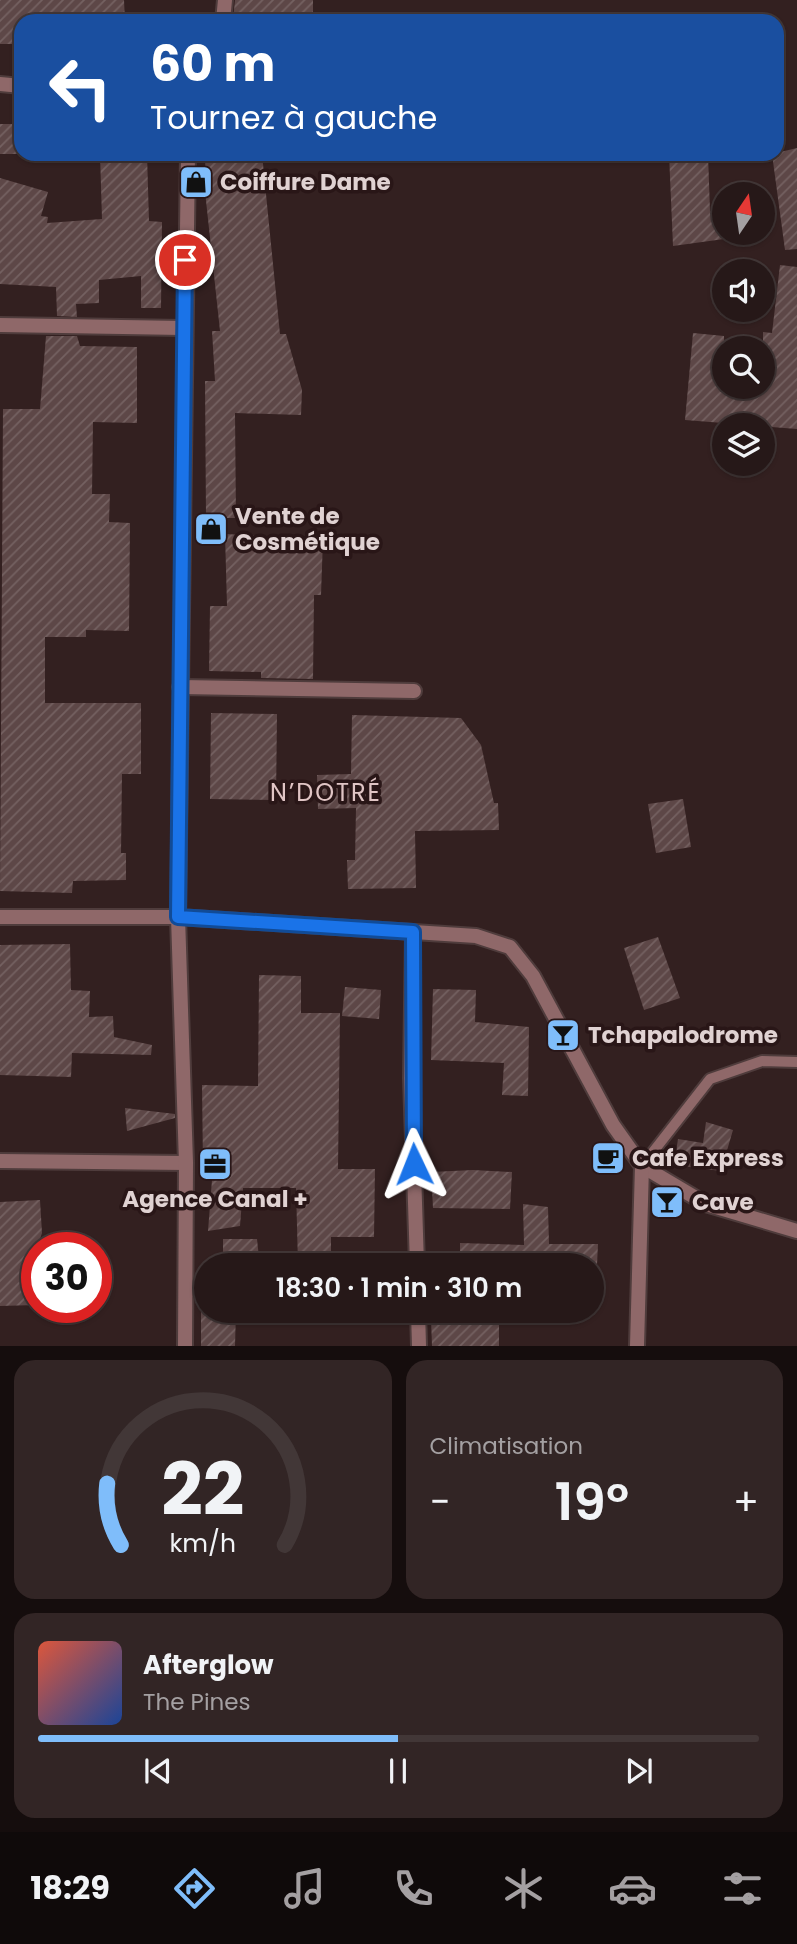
<!DOCTYPE html>
<html lang="fr">
<head>
<meta charset="utf-8">
<style>
	:root { --surface:#261818; --page:#322525; --text:#f1f3f6; --muted:#a4a0a2; --line:#423737; --accent:#7fbdfa }
	body { margin:0; font-family:Poppins,sans-serif; background:var(--page); color:var(--text); height:100vh; display:flex; flex-direction:column; font-size:26px; white-space:nowrap }
	* { box-sizing:border-box; margin:0 }
	p { font-size:23px; color:var(--muted) }
	.icon { flex:none; width:38px; height:38px; fill:none; stroke:currentColor; stroke-width:2; stroke-linecap:round; stroke-linejoin:round }
	.map { position:relative; height:1346px; overflow:hidden }
	.drawer { display:flex; flex-direction:column; gap:14px; padding:14px; background:#150d0d; flex:1 }
	.drawer>* { flex:none }
	.guide { position:absolute; left:14px; top:14px; width:770px; height:147px; border-radius:21px; box-shadow:0 2px 5px #0004,0 0 0 2px var(--line); background:#1a4fa0; color:#fff; overflow:hidden }
	.needle { width:46px; rotate:13deg }
	.fabs { position:absolute; left:712px; top:182px; display:grid; gap:14px }
	.fabs a { display:grid; place-items:center; width:63px; height:63px; border-radius:50%; background:var(--surface); box-shadow:0 2px 5px #0004,0 0 0 2px var(--line); font-size:35px }
	.speed { position:absolute; left:21px; top:1232px; display:flex; gap:14px; font-size:35px; font-weight:700; text-align:center }
	.speed>* { display:grid; place-content:center; width:91px; height:91px; border-radius:50%; background:var(--surface); box-shadow:0 2px 5px #0004,0 0 0 2px var(--line); line-height:1 }
	.speed .limit { border:10px solid #d22; background:#fff; color:#111 }
	.pin { position:absolute; display:grid; place-items:center; width:60px; height:60px; color:#fff; margin:-30px; border:4px solid #fff; border-radius:50%; box-shadow:0 2px 7px #0007 }
	.me { position:absolute; width:77px; margin:-38px; rotate:358deg; stroke-linejoin:round; filter:drop-shadow(0 0 5px #0008) }
	.turn { display:flex; align-items:center; gap:24px; height:147px; padding:0 21px; font-size:32px }
	.turn .icon { width:91px; height:91px; stroke-width:2.5 }
	.turn b { display:block; font-size:49px; line-height:60px }
	.big { font-size:52px; font-weight:600; line-height:1.1 }
	.drawer .tile { flex:1; display:flex; flex-direction:column; justify-content:center; gap:10px; min-width:0; padding:0 24px; border-radius:21px; background:var(--page) }
	.drawer .dial { align-items:center; gap:0 }
	.dial svg { height:182px; overflow:visible; fill:none; stroke:var(--line); stroke-width:7; stroke-linecap:round; text-anchor:middle }
	.dial text { fill:var(--text); stroke:none }
	.song { display:flex; align-items:center; gap:21px }
	.cover { width:84px; height:84px; border-radius:10px; background:linear-gradient(135deg,hsl(10 70% 55%),hsl(220 70% 35%)) }
	.played { height:7px; border-radius:4px; background:linear-gradient(90deg,var(--accent) 50%,var(--line) 50%) }
	.keys { display:flex; justify-content:space-around; direction:ltr }
	.heat { display:flex; justify-content:space-between; align-items:center; font-size:38px; direction:ltr }
	.drawer .tiles { flex:1; display:grid; gap:14px; grid-template-columns:1fr 1fr }
	.tile:last-child { grid-column:span 2 }
	.trip { position:absolute; left:194px; top:1253px; width:410px; height:70px; border-radius:35px; background:var(--surface); box-shadow:0 2px 5px #0004,0 0 0 2px var(--line); font-weight:600; line-height:70px; text-align:center }
	.dock { display:flex; height:112px; justify-content:space-around; align-items:center; background:#0f0a0a; color:var(--muted) }
	.dock .icon { width:49px; height:49px }
	.dock .active { color:var(--accent) }
	.dock b { font-size:32px; color:var(--text) }
	.map>svg:first-child { display:block }
</style>
</head>
<body>
<div class="map">
<svg width="797" height="1346" viewBox="0 0 797 1346">
	<defs>
		<pattern id="building-hatch" width="6" height="6" patternUnits="userSpaceOnUse" patternTransform="scale(1.75)"><rect width="6" height="6" fill="#5d4747"/><path d="M-1 1l2-2M0 6l6-6M5 7l2-2" fill="none" stroke="#746161"/></pattern>
	</defs>
	<rect width="100%" height="100%" fill="#332020"/>
	<g fill="url(#building-hatch)">
		<polygon points="0,0 124,0 125,21 21,21 21,44 0,44"/>
		<polygon points="235,0 313,0 313,21 233,20"/>
		<rect x="0" y="124" width="21" height="30"/>
		<polygon points="797,148 797,249 785,250 772,154"/>
		<polygon points="100,154 147,154 149,221 162,222 161,308 141,308 141,276 99,280 99,303 76,304 77,317 57,316 56,287 0,284 0,178 48,192 41,216 48,217 47,223 102,219"/>
		<polygon points="206,154 262,154 280,334 286,334 302,390 301,415 235,413 236,518 206,518 205,381 215,381 212,331 220,331 204,182"/>
		<polygon points="669,154 708,154 710,211 722,211 724,239 673,246"/>
		<polygon points="780,265 797,267 797,429 685,420 693,333 724,336 724,387 763,387 763,332 772,333"/>
		<polygon points="46,336 77,336 80,346 137,347 137,423 93,422 92,494 110,494 109,522 130,523 129,631 86,630 86,637 45,637 45,703 141,703 141,774 122,774 121,853 126,853 126,880 73,881 72,893 0,891 3,409 40,409"/>
		<polygon points="225,534 323,539 321,595 314,595 313,679 261,678 261,672 209,671 210,606 227,606"/>
		<polygon points="211,713 277,714 276,800 210,799"/>
		<polygon points="352,715 461,718 481,745 494,803 498,803 499,830 415,831 416,888 348,889 347,860 355,860 356,808 318,809 317,775 351,774"/>
		<polygon points="683,799 691,847 656,853 648,804"/>
		<polygon points="658,937 680,998 644,1010 624,948"/>
		<polygon points="70,944 71,990 90,991 89,1017 113,1016 114,1037 152,1045 151,1055 72,1053 71,1077 0,1075 0,945"/>
		<polygon points="259,975 301,976 301,1013 340,1013 338,1169 375,1169 374,1237 331,1237 331,1265 298,1265 296,1188 243,1188 240,1226 208,1231 213,1167 203,1167 202,1085 258,1086"/>
		<polygon points="345,987 381,990 379,1019 342,1016"/>
		<polygon points="433,989 476,990 475,1022 529,1027 528,1096 502,1095 504,1063 431,1060"/>
		<polygon points="125,1108 175,1114 175,1118 127,1131"/>
		<polygon points="706,1122 733,1130 721,1171 674,1165 678,1139 703,1143"/>
		<polygon points="473,1170 512,1172 510,1209 433,1208 431,1172"/>
		<polygon points="40,1200 42,1233 37,1248 37,1305 0,1306 0,1202"/>
		<polygon points="523,1204 548,1207 549,1244 598,1244 597,1265 460,1265 460,1243 524,1245"/>
		<polygon points="223,1239 257,1239 259,1258 223,1263"/>
		<polygon points="201,1311 236,1311 235,1346 201,1346"/>
		<polygon points="499,1318 499,1346 432,1346 431,1319"/>
	</g>
	<g fill="none" stroke-linecap="round" stroke-linejoin="round">
		<g stroke="#4f3c3c" stroke-width="14">
			<polyline id="lane" points="642,1166 710,1079 762,1061 797,1062"/>
		</g>
		<g stroke="#4f3c3c" stroke-width="18">
			<g id="street">
				<polyline points="223,21 225,0"/>
				<polyline points="0,84 21,86"/>
				<polyline points="0,325 183,328"/>
				<polyline points="180,687 414,691"/>
				<polyline points="0,917 178,917 476,936 510,947 533,976 613,1125 642,1166 706,1204 797,1231"/>
				<polyline points="413,932 411,1078 417,1265"/>
				<polyline points="0,1161 186,1163"/>
				<polyline points="418,1311 419,1346"/>
				<polyline points="185,1346 186,1163 178,917 188,154"/>
				<polyline points="637,1346 642,1166"/>
			</g>
		</g>
		<use href="#lane" stroke="#8f6869" stroke-width="10"/>
		<use href="#street" stroke="#8f6869" stroke-width="14"/>
	</g>
	<g fill="none" stroke-linecap="round" stroke-linejoin="round">
		<g stroke="#114b97" stroke-width="18">
			<polyline id="route" points="185,260 178,917 413,932 414,1164"/>
		</g>
		<use href="#route" stroke="#1a73e8" stroke-width="12"/>
	</g>
	<defs>
		<g id="shop-square" transform="scale(1.75)"><rect x="-9" y="-9" width="18" height="18" rx="4" fill="#7fbdfa" stroke="#291617"/><path d="M-5-2.5h2.3a2.7 3.5 0 0 1 5.4 0H5L5.5 6h-11ZM-1.5-2.5h3a1.5 2.3 0 0 0-3 0Z" fill="#111"/></g>
		<g id="bar-square" transform="scale(1.75)"><rect x="-9" y="-9" width="18" height="18" rx="4" fill="#7fbdfa" stroke="#291617"/><path d="M-6-5H6L.8 .8V4.5H3.5V6h-7V4.5H-.8V.8Z" fill="#111"/></g>
		<g id="cafe-square" transform="scale(1.75)"><rect x="-9" y="-9" width="18" height="18" rx="4" fill="#7fbdfa" stroke="#291617"/><path d="M-5.5-4.5H6V0H3Q3 3.5 0 3.5H-2.5Q-5.5 3.5-5.5 0ZM3-3.2v2h1.7v-2ZM-6 4.5H4V6H-6Z" fill="#111"/></g>
		<g id="office-square" transform="scale(1.75)"><rect x="-9" y="-9" width="18" height="18" rx="4" fill="#7fbdfa" stroke="#291617"/><path d="M-6-3h4V-5.5h4V-3h4V5H-6ZM-1-4.5V-3h2v-1.5ZM-6 0V1H6V0Z" fill="#111"/></g>
	</defs>
	<g fill-rule="evenodd">
		<use href="#shop-square" x="196" y="182"/>
		<use href="#shop-square" x="211" y="529"/>
		<use href="#bar-square" x="563" y="1035"/>
		<use href="#cafe-square" x="608" y="1158"/>
		<use href="#office-square" x="215" y="1164"/>
		<use href="#bar-square" x="667" y="1202"/>
	</g>
	<g text-anchor="middle" stroke-width="7" stroke-linejoin="round" paint-order="stroke">
		<g font-size="23" font-weight="bold" fill="#e0d2d2" stroke="#291617" text-anchor="start">
			<text x="220" y="190">Coiffure Dame</text>
			<text x="235" y="524">Vente de<tspan x="235" dy="26">Cosmétique</tspan></text>
			<text x="588" y="1043">Tchapalodrome</text>
			<text x="632" y="1166">Cafe Express</text>
			<text x="215" y="1207" text-anchor="middle">Agence Canal +</text>
			<text x="692" y="1210">Cave</text>
		</g>
		<g font-size="24" letter-spacing="2" fill="#e0c5c5" stroke="#291617">
			<text x="326" y="801">N’DOTRÉ</text>
		</g>
	</g>
</svg>
<div class="fabs">
<a><svg class="needle" viewBox="-14 -14 28 28"><path d="M0-13l5 13h-10z" fill="#e53935"/><path d="M0 13l5-13h-10z" fill="#a4a0a2"/></svg></a>
<a><svg class="icon" aria-label="sound" viewBox="0 0 24 24"><path d="M4 9h4l5-4v14l-5-4H4zM17 9q2 3 0 6"/></svg></a>
<a><svg class="icon" aria-label="search" viewBox="0 0 24 24"><circle cx="10" cy="10" r="6"/><path d="M15 15l6 6"/></svg></a>
<a><svg class="icon" aria-label="layers" viewBox="0 0 24 24"><path d="M12 4l9 5-9 5-9-5zM3 14l9 5 9-5"/></svg></a>
</div>
<div class="speed"><div class="limit">30</div></div>
<div class="pin" style="left:185px;top:260px;background:#d93025"><svg class="icon" aria-label="arrive" viewBox="0 0 24 24"><path d="M6 21V4h12l-3 4 3 4H6"/></svg></div>
<svg class="me" style="left:414px;top:1164px" viewBox="-20 -20 40 40"><path d="M0-17L14 15 0 8-14 15z" fill="#1a73e8" stroke="#fff" stroke-width="4"/></svg>
<div class="trip">18:30 · 1 min · 310 m</div>
<div class="guide">
<div class="turn"><svg class="icon" aria-label="left" viewBox="0 0 24 24"><path d="M17 20v-9H6M10 6l-5 5 5 5"/></svg><div><b>60 m</b>Tournez à gauche</div></div>
</div>
</div>
<section class="drawer">
<div class="tiles">
<div class="tile dial"><svg viewBox="0 0 100 80">
<path d="M14 69A42 42 0 1 1 86 69"/>
<path d="M14 69A42 42 0 0 1 8 42" stroke="#7fbdfa"/>
<text x="50" y="56" font-size="32" font-weight="700">22</text>
<text x="50" y="72" font-size="11">km/h</text>
</svg></div>
<div class="tile"><p>Climatisation</p>
<div class="heat"><a>−</a><b class="big">19°</b><a>+</a></div>
</div>
<div class="tile">
<div class="song"><i class="cover"></i><div><b>Afterglow</b><p>The Pines</p></div></div>
<div class="played"></div>
<div class="keys"><svg class="icon" aria-label="previous" viewBox="0 0 24 24"><path d="M18 5L8 12l10 7zM5 5v14"/></svg><svg class="icon" aria-label="pause" viewBox="0 0 24 24"><path d="M8 5v14M16 5v14"/></svg><svg class="icon" aria-label="next" viewBox="0 0 24 24"><path d="M6 5l10 7-10 7zM19 5v14"/></svg></div>
</div>
</div>
</section>
<nav class="dock">
<b>18:29</b>
<svg class="icon active" aria-label="directions" viewBox="0 0 24 24"><path d="M12 3l9 9-9 9-9-9zM9 14v-3h6M13 9l2 2-2 2"/></svg>
<svg class="icon" aria-label="music" viewBox="0 0 24 24"><path d="M9 18V5l10-2v13"/><circle cx="6" cy="18" r="3"/><circle cx="16" cy="16" r="3"/></svg>
<svg class="icon" aria-label="phone" viewBox="0 0 24 24"><path d="M5 4h4l2 5-3 2q2 4 5 5l2-3 5 2v4C11 20 4 13 5 4z"/></svg>
<svg class="icon" aria-label="climate" viewBox="0 0 24 24"><path d="M12 3v18M4 7l16 10M4 17L20 7"/></svg>
<svg class="icon" aria-label="car" viewBox="0 0 24 24"><path d="M5 17H2v-5l4-1 3-4h7l3 4 3 1v5h-3M9 17h6M6 11h13"/><circle cx="7" cy="17" r="2"/><circle cx="17" cy="17" r="2"/></svg>
<svg class="icon" aria-label="filters" viewBox="0 0 24 24"><path d="M4 7h16M4 17h16"/><circle cx="9" cy="7" r="2"/><circle cx="15" cy="17" r="2"/></svg>
</nav>
</body>
</html>
